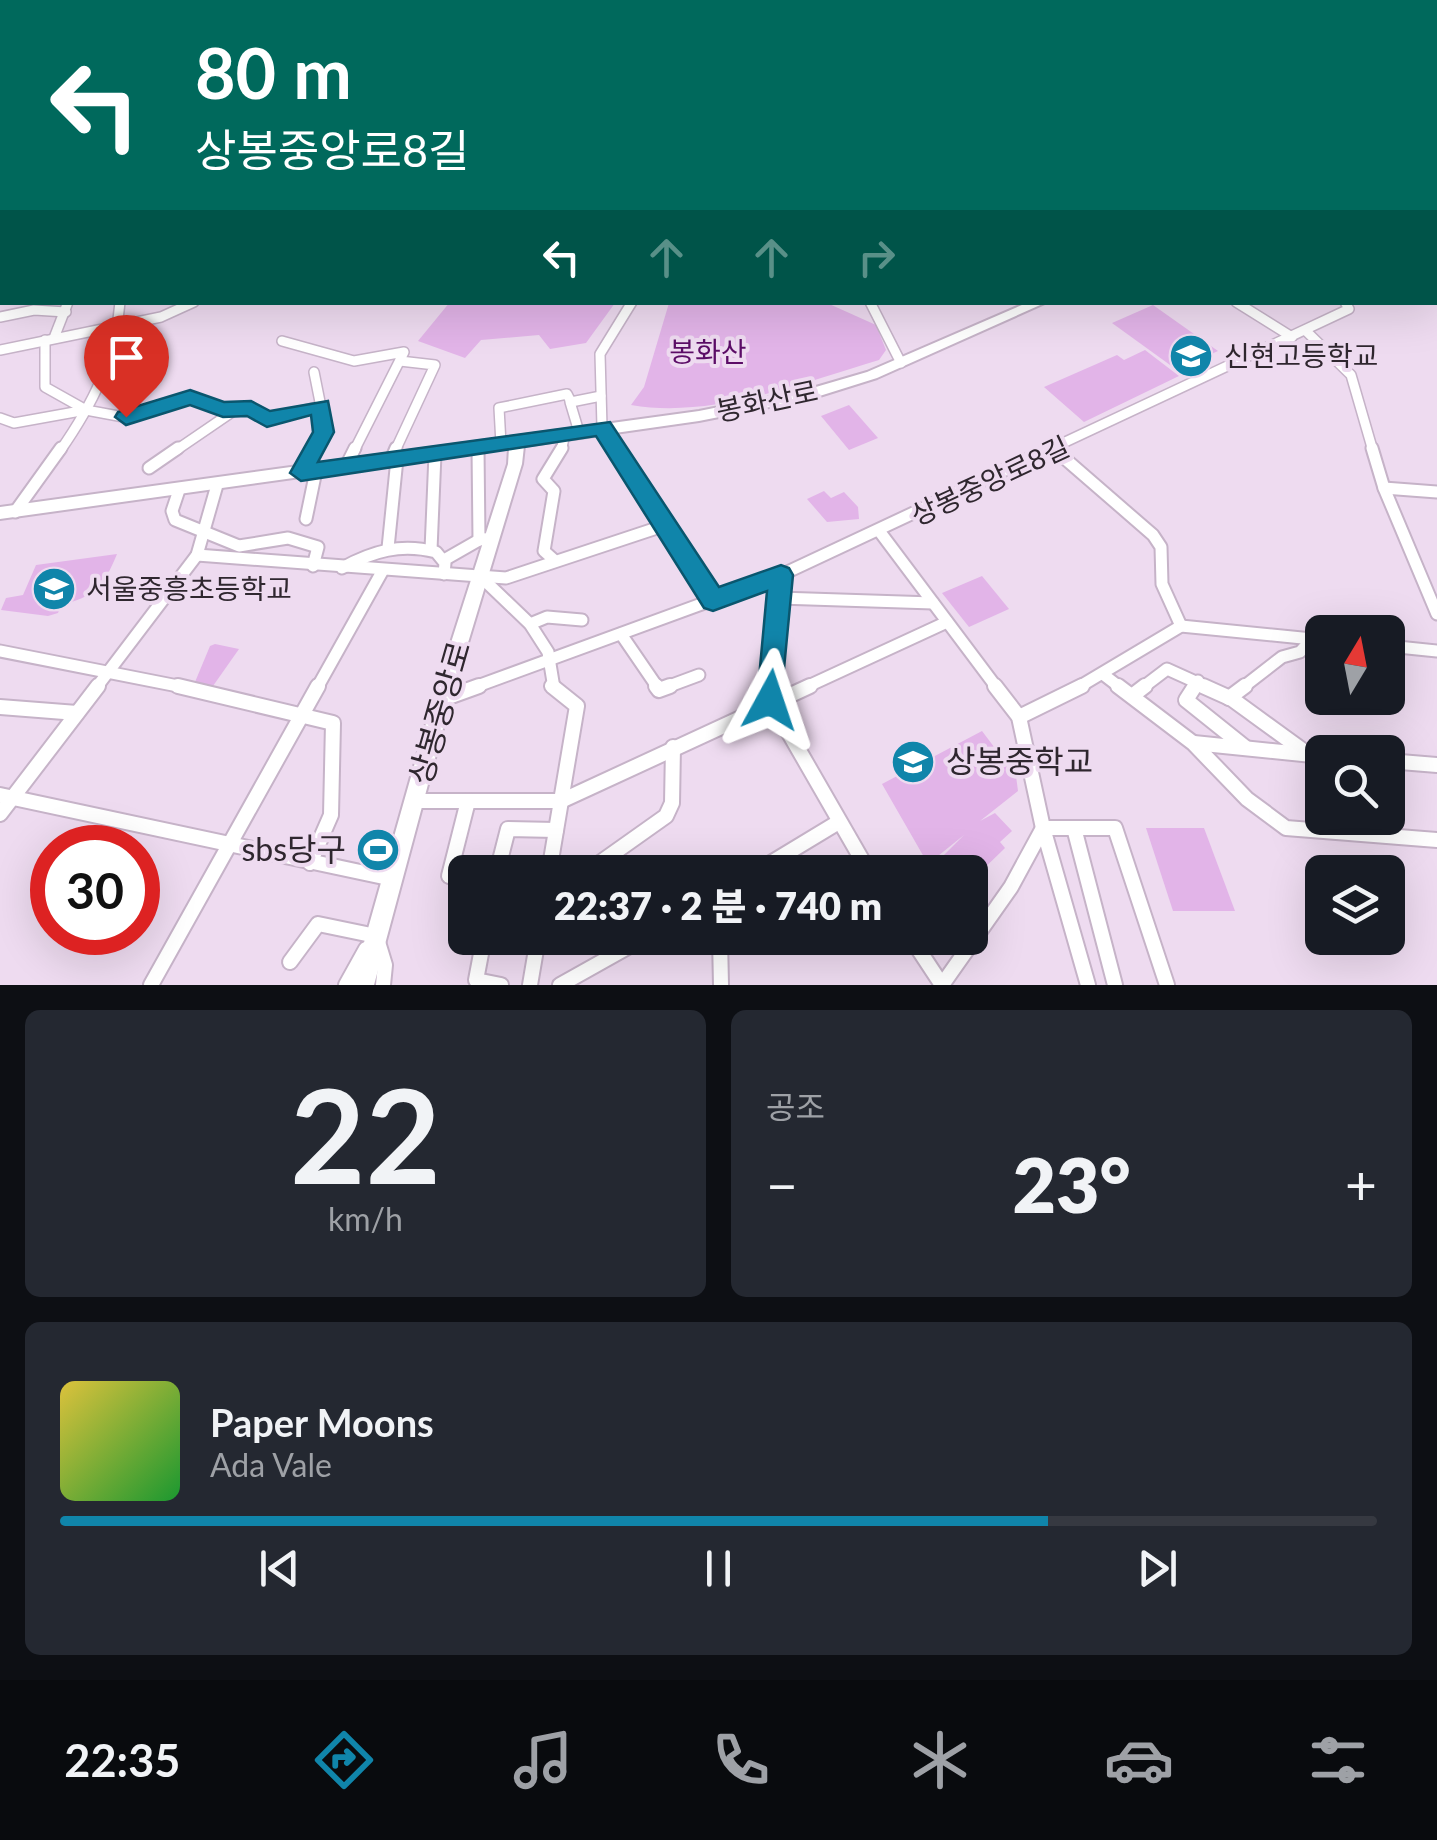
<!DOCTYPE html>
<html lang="ko">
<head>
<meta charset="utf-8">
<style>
	:root { --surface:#171b24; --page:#242831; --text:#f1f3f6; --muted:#9ea1a6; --line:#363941; --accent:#1085aa }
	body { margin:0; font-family:Lato,"Noto Sans KR",sans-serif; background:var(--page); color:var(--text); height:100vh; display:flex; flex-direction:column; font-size:38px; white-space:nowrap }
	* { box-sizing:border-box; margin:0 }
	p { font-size:32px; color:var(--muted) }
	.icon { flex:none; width:55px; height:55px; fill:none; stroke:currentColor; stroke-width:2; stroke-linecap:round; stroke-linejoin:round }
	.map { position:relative; height:985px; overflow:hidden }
	.sheet { display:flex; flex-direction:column; gap:25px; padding:25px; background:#0d0f14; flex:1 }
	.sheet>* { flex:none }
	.hud { position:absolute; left:0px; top:0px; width:1438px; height:305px; box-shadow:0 10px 40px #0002; background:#00695c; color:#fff; overflow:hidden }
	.needle { width:65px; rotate:10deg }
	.fabs { position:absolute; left:1305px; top:615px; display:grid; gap:20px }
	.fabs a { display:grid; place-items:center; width:100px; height:100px; border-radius:15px; background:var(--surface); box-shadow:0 10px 40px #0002; font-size:50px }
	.speed { position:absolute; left:30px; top:825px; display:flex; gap:20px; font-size:50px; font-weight:700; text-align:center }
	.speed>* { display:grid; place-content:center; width:130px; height:130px; border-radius:50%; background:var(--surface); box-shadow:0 10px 40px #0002; line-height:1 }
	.speed .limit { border:15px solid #d22; background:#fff; color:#111 }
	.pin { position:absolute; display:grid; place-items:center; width:85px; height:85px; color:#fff; margin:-102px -42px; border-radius:50% 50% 50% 0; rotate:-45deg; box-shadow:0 0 10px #0007 }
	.pin .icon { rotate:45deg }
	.me { position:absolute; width:110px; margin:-55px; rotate:5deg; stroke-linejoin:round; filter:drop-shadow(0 0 8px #0008) }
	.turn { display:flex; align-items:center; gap:35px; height:210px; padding:0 30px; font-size:45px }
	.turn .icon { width:130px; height:130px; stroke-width:2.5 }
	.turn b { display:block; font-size:70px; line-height:85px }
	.lanes { display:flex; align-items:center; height:95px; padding:0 30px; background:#0003; justify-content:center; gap:50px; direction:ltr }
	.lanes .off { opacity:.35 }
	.big { font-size:75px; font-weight:800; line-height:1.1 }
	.sheet .widget { flex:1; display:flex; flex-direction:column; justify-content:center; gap:15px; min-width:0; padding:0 35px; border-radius:15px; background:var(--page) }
	.sheet .dial { align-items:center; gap:0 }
	.dial b { font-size:130px; line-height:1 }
	.song { display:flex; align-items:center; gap:30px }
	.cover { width:120px; height:120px; border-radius:15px; background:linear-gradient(135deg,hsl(50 70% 55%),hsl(130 70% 35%)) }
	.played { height:10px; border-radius:5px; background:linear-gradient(90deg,var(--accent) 75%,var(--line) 75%) }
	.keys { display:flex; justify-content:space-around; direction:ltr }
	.heat { display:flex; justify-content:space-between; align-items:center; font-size:55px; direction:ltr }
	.sheet .tiles { flex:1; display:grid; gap:25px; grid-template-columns:1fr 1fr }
	.widget:last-child { grid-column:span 2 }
	.trip { position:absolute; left:448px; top:855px; width:540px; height:100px; border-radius:15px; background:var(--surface); box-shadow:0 10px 40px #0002; font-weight:800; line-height:100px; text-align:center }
	.dock { display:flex; height:160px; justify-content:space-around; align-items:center; background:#090b0e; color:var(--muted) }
	.dock .icon { width:70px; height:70px }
	.dock .active { color:var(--accent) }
	.dock b { font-size:45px; color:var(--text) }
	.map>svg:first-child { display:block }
</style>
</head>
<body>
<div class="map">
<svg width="1437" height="985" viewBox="0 0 1437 985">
	<rect width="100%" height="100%" fill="#eedbf0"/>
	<g fill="#e2b4e8">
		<polygon points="450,302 615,302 615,303 586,343 550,349 539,335 481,340 465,358 418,341"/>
		<path d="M669,303h158l49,22 10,25 -7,10c-77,23 -167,59 -248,45l13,-18z"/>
		<polygon points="1153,305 1218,351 1177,370 1112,323"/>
		<polygon points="1145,350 1179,376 1084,422 1044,387 1117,355 1124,360"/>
		<polygon points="849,405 878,438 849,450 821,416"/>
		<polygon points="824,491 831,498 844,492 858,507 859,519 827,522 807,499"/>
		<path d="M117,554c-13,32 -23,43 -56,51l-3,8 -10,3 -47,-6 5,-12 17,-3 13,-30z"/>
		<polygon points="982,576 1009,609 969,627 942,593"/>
		<polygon points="215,644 239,649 213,686 195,682 210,646"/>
		<polygon points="982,731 1016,776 1018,791 980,821 995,813 1012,831 1000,842 1005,848 970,882 970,872 955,872 942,857 964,835 928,864 882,784"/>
		<polygon points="1146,828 1204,828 1235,911 1173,911"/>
	</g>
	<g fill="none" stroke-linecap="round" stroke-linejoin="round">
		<g stroke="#c6b3c8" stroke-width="12">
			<g id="minor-far2">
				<polyline points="870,302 901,363"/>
				<polyline points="1236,302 1292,337"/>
				<polyline points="0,317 34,310 66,312"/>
				<polyline points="1306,331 1351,375 1373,451"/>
				<polyline points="54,338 68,302"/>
				<polyline points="45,340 45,387 86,410"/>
				<polyline points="282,341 354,361 404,352 354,451"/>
				<polyline points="0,350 161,317 194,302"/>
				<polyline points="570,402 579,432"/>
				<polyline points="0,418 14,423 86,410 129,418 190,398 223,409 251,409 267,419 321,406"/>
				<polyline points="501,444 499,408 567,394 571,402 601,396"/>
				<path d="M60,451c32,-46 56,-92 60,-149"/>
				<polyline points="175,451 235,410"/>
				<polyline points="313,451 325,427 314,372"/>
				<polyline points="395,451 435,365 400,361"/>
				<polyline points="561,451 565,434"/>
				<polyline points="617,451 602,427 600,354 632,302"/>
				<polyline points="1046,451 1349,309 1345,302"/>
			</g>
		</g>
		<g stroke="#c6b3c8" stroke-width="15">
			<g id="minor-far1">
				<polyline points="478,448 479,540 492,538"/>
				<polyline points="616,448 713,600"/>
				<polyline points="1372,448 1384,488 1437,614"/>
				<polyline points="1055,450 1153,535 1161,547 1162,584 1181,626"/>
				<polyline points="391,460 396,448"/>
				<polyline points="346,466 355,448"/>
				<polyline points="149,468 178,448"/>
				<polyline points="301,473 314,448"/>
				<polyline points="1384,488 1437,492"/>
				<polyline points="179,490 172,511 175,520 239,546 288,538 318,547 313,566"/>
				<polyline points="15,512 61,448"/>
				<polyline points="306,519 316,471"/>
				<polyline points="880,532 997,688"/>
				<polyline points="388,548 397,459"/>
				<polyline points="431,550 435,454"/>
				<polyline points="197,555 506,578 663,526"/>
				<polyline points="553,559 544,551 554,491 543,479 562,448"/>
				<polyline points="444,560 479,540"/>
				<path d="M342,568c31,-17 59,-25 94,-16l9,11 -1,11"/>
				<polyline points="481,577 530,624 548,652 554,688"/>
				<polyline points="779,598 933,603"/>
				<polyline points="530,624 547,617 582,620"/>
				<polyline points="621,634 658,688"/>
				<polyline points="1388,646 1437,651"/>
				<polyline points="0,651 188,688"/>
				<polyline points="1104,675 1121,688"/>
				<polyline points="96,688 197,555 217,485"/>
				<polyline points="317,688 383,570"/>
				<polyline points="472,688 781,575 1052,448"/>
				<polyline points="664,688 699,675"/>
				<polyline points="771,688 781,575"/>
				<polyline points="804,688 947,622"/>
				<polyline points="1077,688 1181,626 1322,640"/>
				<polyline points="1142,688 1167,669 1209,688"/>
				<polyline points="1193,688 1198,681"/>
				<polyline points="1242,688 1282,657 1300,652 1312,639"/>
			</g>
		</g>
		<g stroke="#c6b3c8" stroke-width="18">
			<g id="minor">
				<polyline points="178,686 333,723 331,815 310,863"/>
				<polyline points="656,686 659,690 670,686"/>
				<polyline points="771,686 770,700 869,872"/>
				<polyline points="995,686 1019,717 1043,828 1088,985"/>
				<polyline points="1118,686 1193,743 1247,799 1286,828 1437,840"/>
				<polyline points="1195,686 1186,700 1246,748"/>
				<polyline points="1203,686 1232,699 1309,755"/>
				<polyline points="1132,696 1145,686"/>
				<polyline points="1229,698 1245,686"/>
				<polyline points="443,699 479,686"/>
				<polyline points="0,707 77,713"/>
				<polyline points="1019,717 1082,686"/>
				<polyline points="1194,743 1322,756"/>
				<polyline points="1388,761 1437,765"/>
				<polyline points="0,795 393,879"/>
				<polyline points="414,801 561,801 810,686"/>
				<polyline points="0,814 98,686"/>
				<polyline points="1074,828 1115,985"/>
				<polyline points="497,872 508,829 556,830"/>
				<polyline points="549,872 577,706 552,686"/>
				<polyline points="587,872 666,816 672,803 673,747"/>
				<polyline points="756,872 837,823"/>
				<polyline points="449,876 468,801"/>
				<polyline points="484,938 476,980 501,985"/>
				<polyline points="720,938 721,985"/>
				<polyline points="911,938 942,985"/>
				<polyline points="378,942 385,965 383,985"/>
				<polyline points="720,945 757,938"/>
				<polyline points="290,962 318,924 376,936"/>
				<polyline points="151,985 318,686"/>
				<polyline points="346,985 366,949"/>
				<polyline points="530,985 538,938"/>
				<polyline points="560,985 644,938"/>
				<polyline points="942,985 1011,887 1043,828 1115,828 1167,985"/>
			</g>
		</g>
		<g stroke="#c6b3c8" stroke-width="4">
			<g id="secondary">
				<polygon points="1435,191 1437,191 1435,198"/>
				<polygon points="1435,268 1437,268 1437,278 1435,277"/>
				<polygon points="1029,302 1047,302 877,378 810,399 699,421 524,446 522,464 451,699 374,985 352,985 433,699 508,464 509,448 0,519 0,507 699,411 809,389 867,372"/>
			</g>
		</g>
		<use href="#minor-far2" stroke="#fff" stroke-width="9"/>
		<use href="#minor-far1" stroke="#fff" stroke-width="11"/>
		<use href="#minor" stroke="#fff" stroke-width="14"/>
		<use href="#secondary" fill="#fff" fill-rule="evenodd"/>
	</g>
	<linearGradient id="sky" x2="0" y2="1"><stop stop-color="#73baf0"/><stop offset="0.44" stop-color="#f7eff8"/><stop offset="1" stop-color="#f7eff8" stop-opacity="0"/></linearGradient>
	<rect width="1437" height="247" fill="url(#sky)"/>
	<polygon fill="#1085aa" stroke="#0a566e" stroke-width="2.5" points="190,390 224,402 251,401 270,411 328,401 334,432 318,462 610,422 719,587 781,565 789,568 793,575 780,710 770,714 761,710 757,700 767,591 713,611 704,608 596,436 301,481 290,473 313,432 311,415 267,427 247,416 223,417 190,405 126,425 115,417 118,412"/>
	<defs>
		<g id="school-disc" transform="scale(2.25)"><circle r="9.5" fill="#1085aa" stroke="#eedbf0"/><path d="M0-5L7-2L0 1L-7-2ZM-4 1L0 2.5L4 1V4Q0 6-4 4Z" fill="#fff"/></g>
		<g id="stadium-disc" transform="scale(2.25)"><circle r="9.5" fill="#1085aa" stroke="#eedbf0"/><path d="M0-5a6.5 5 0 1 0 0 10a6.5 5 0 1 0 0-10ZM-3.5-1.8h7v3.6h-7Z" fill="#fff"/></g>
	</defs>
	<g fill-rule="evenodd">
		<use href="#school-disc" x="1191" y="356"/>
		<use href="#school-disc" x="54" y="589"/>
		<use href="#school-disc" x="913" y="762"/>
		<use href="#stadium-disc" x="378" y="850"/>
	</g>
	<g text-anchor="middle" stroke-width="8" stroke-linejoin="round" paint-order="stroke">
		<g font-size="28" fill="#5c0d67" stroke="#eedbf0">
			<text x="708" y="362">봉화산</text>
		</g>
		<g font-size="28" fill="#2f272f" stroke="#eedbf0" text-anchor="start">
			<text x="1224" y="366">신현고등학교</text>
			<text x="86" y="599">서울중흥초등학교</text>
		</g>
		<g font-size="28" fill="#2f272f" stroke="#eedbf0">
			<text transform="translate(767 401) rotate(-12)" y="10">봉화산로</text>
			<text transform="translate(990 481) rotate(-25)" y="10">상봉중앙로8길</text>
		</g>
		<g font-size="32" fill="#2f272f" stroke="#eedbf0">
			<text transform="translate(440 713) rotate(-74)" y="11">상봉중앙로</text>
		</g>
		<g font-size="32" fill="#2f272f" stroke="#eedbf0" text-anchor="start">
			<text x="946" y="773">상봉중학교</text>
			<text x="346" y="861" text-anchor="end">sbs당구</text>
		</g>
	</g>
</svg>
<div class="fabs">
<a><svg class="needle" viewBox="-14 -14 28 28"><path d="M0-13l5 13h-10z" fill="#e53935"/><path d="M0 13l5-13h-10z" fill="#9ea1a6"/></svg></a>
<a><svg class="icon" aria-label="search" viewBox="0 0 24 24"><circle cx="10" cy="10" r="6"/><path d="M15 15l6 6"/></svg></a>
<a><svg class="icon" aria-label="layers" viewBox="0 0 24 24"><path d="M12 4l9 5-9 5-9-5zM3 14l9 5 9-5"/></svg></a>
</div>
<div class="speed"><div class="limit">30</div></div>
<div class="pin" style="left:126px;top:417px;background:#d93025"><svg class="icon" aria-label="arrive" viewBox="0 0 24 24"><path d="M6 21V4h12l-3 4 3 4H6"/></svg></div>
<svg class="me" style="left:770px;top:700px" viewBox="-20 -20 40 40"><path d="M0-17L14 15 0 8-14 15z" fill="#1085aa" stroke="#fff" stroke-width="4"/></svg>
<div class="trip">22:37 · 2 분 · 740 m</div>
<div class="hud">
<div class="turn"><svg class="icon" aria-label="left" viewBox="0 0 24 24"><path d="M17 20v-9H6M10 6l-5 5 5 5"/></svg><div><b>80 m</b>상봉중앙로8길</div></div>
<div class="lanes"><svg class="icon" aria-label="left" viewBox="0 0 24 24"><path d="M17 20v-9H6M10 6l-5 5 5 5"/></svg><svg class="icon off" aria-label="ahead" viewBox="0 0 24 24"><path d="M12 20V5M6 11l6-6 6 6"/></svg><svg class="icon off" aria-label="ahead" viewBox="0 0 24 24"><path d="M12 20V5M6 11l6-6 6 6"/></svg><svg class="icon off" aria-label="right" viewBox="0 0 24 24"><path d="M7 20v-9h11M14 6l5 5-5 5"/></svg></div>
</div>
</div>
<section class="sheet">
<div class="tiles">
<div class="widget dial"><b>22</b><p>km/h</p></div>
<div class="widget"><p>공조</p>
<div class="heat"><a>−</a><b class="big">23°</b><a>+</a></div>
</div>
<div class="widget">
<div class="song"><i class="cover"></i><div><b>Paper Moons</b><p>Ada Vale</p></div></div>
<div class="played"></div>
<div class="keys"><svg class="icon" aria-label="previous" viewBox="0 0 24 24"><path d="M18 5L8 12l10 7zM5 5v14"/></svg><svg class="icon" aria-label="pause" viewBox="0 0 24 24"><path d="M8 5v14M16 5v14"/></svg><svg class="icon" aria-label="next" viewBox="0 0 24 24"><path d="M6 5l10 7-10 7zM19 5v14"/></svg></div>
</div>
</div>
</section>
<nav class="dock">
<b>22:35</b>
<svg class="icon active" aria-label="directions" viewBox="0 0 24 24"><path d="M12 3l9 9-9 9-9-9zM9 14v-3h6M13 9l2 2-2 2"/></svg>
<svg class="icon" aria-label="music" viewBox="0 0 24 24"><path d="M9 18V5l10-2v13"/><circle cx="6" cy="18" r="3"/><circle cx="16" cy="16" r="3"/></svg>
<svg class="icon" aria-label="phone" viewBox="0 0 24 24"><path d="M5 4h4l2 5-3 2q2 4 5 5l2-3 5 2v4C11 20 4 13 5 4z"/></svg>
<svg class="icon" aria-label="climate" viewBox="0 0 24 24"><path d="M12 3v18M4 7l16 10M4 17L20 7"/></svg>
<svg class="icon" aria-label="car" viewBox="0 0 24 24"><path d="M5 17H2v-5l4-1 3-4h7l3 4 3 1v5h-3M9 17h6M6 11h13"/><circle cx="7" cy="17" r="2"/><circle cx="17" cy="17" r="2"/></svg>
<svg class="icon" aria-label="filters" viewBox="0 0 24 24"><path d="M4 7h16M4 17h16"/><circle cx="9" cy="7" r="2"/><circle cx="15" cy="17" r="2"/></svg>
</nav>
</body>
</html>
